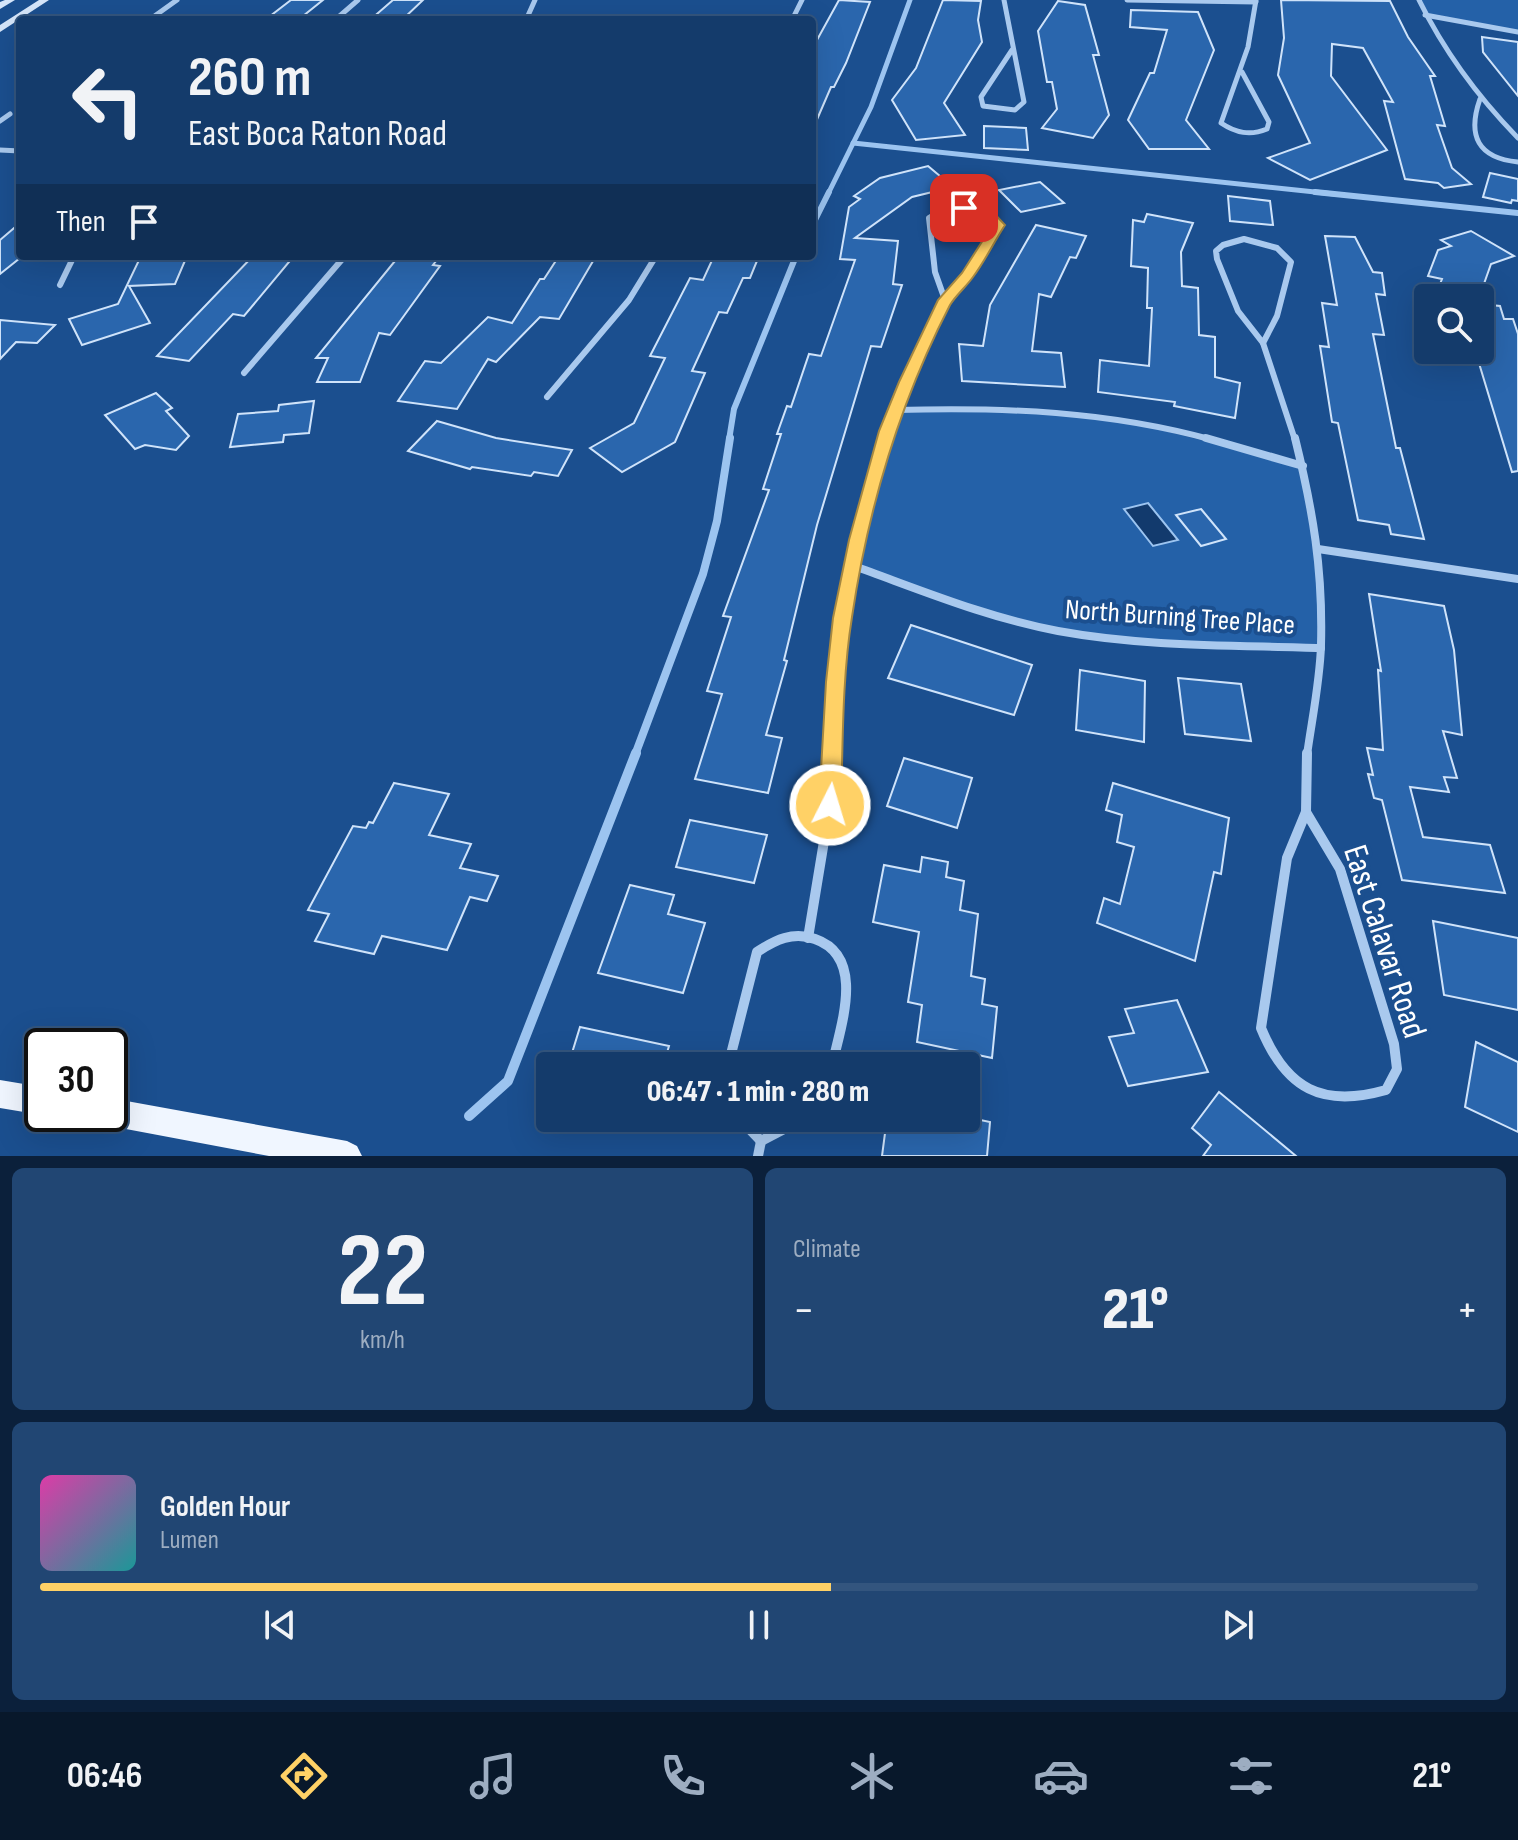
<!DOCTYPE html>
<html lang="en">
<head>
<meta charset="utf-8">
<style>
	:root { --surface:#143b6b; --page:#214673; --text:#f1f3f6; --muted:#9dadc1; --line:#33557e; --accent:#ffd166 }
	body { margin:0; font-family:"Sofia Sans Condensed",sans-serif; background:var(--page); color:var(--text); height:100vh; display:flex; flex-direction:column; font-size:30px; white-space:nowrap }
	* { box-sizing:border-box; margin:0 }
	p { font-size:26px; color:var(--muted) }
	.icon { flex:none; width:44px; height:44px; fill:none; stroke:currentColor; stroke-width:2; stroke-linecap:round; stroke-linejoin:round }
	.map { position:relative; height:1156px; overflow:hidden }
	.sheet { display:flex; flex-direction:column; gap:12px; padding:12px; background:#0b203b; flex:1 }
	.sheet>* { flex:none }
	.hud { position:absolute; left:16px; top:16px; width:800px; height:244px; border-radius:8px; box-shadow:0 8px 32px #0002,0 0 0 2px var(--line); background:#143b6b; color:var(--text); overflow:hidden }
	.buttons { position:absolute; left:1414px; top:284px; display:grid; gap:16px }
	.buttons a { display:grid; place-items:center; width:80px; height:80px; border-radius:8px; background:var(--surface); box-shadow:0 8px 32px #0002,0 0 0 2px var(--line); font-size:40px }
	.speed { position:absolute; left:24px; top:1028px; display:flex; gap:16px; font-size:40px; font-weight:700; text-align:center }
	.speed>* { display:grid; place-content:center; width:104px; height:104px; border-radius:50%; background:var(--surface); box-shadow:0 8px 32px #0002,0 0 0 2px var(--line); line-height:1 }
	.speed .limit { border:4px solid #111; border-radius:12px; background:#fff; color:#111 }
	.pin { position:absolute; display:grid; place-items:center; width:68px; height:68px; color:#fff; margin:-34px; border-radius:16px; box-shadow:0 4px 12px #0006 }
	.me { position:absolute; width:88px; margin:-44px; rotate:5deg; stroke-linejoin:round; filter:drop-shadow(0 0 6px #0008) }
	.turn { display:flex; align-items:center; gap:28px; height:168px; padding:0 40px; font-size:36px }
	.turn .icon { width:104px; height:104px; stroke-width:2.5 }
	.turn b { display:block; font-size:56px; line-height:68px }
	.then { display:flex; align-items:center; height:76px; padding:0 40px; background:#0003; gap:16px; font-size:30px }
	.big { font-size:60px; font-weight:800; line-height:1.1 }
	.sheet .card { flex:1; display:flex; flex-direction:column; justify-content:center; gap:12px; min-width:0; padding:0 28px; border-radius:12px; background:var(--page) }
	.sheet .dial { align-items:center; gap:0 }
	.dial b { font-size:104px; line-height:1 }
	.song { display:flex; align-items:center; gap:24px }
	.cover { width:96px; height:96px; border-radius:12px; background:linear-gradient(135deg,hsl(320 70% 55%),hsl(180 70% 35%)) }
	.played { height:8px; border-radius:4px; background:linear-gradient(90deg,var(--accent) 55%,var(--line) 55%) }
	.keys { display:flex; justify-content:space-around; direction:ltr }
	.heat { display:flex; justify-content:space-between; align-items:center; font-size:44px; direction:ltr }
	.sheet .tiles { flex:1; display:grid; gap:12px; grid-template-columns:1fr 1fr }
	.card:last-child { grid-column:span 2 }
	.trip { position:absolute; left:536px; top:1052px; width:444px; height:80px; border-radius:8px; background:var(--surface); box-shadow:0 8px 32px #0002,0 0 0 2px var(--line); font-weight:800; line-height:80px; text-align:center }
	.tab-bar { display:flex; height:128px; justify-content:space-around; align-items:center; background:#08182b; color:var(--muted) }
	.tab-bar .icon { width:56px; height:56px }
	.tab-bar .active { color:var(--accent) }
	.tab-bar b { font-size:36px; color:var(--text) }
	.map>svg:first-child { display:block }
</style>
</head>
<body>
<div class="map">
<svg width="1518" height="1156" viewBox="0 0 1518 1156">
	<rect width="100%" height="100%" fill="#1b4f8f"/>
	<g fill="#2461a8">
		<polygon points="1419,0 1518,0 1518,32 1425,15"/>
		<polygon points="938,409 1110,417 1303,466 1314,516 1321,648 1151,642 1024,624 854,566 896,410"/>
	</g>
	<polygon fill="#123a6d" stroke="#9cc4f0" stroke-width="2" points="1148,503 1178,540 1153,546 1124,509"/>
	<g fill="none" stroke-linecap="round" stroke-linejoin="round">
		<g stroke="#9cc4f0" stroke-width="5">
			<polyline points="853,143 1334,194"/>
			<polyline points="828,194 871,107 910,0"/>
		</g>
		<g stroke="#9cc4f0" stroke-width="6">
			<polyline points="1315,192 1518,213"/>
			<polyline points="812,226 829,192"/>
			<polyline points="729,440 734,409 796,256"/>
		</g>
		<polyline stroke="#9cc4f0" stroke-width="8" points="635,755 703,574 717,521 730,438"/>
		<polyline stroke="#9cc4f0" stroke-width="10" points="469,1116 508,1081 636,753"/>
	</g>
	<g fill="#2a66ad" stroke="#cfe3fa" stroke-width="2">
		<polygon points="291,0 323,0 298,20 265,20"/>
		<polygon points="393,0 423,0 402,20 370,20"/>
		<polygon points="839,0 870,2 846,63 834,87 831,87 812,131 812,49"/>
		<polygon points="943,0 981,1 978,20 982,42 944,103 965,135 916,140 892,100 916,68"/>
		<polygon points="1281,0 1390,1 1408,37 1435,76 1430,76 1445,126 1437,125 1452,168 1471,184 1444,188 1438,183 1405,179 1384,101 1393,102 1363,48 1332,44 1331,76 1387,150 1310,180 1268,158 1310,143 1278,75 1284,38"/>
		<polygon points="1058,1 1085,5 1099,55 1093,55 1109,115 1093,138 1042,128 1057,109 1052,82 1047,82 1038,31"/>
		<polygon points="1131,10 1198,12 1214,50 1186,120 1209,149 1149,149 1128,120 1150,73 1154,73 1167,30 1130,27"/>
		<polygon points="1482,37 1518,42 1518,96 1483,52"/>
		<polygon points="984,126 1026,128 1028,150 984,148"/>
		<polygon points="928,166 953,187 912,197 855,238 898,241 893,284 902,285 881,347 871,346 817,525 784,660 787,661 766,735 782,738 768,793 695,779 722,694 707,691 731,617 723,616 769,490 763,489 781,434 777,434 787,406 791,407 809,354 821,356 855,260 840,259 849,207 860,199 854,196 880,178"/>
		<polygon points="1490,173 1518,179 1518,201 1512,200 1511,203 1483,197"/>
		<polygon points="1040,182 1064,203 1021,212 999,190"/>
		<polygon points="1228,196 1270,201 1273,225 1230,221"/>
		<polygon points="1147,214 1193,223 1181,252 1182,286 1198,288 1199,335 1215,337 1215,377 1240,383 1235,418 1174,406 1175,402 1098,392 1100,360 1149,366 1152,308 1147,308 1148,268 1131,266 1133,220 1144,222"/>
		<polygon points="20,223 20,258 0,274 0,240"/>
		<polygon points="1036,225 1086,236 1076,258 1070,257 1051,297 1039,294 1032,351 1061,353 1065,387 962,381 959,344 983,346 990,305"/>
		<polygon points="1471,231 1514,256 1491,264 1480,295 1440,284 1442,279 1428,276 1438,250 1451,246 1441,240"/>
		<polygon points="1325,236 1355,237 1373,272 1382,273 1385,295 1376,294 1384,335 1373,334 1396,448 1400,448 1424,539 1391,534 1389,525 1358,520 1338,423 1332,422 1320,346 1329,347 1322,303 1337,305"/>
		<polygon points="141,256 187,256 175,284 129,286 150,323 82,345 69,319 118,304"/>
		<polygon points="253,256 294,256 244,316 233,314 189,361 157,356"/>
		<polygon points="399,256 440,256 433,265 440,266 390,335 379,333 360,382 317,382 328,358 316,358"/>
		<polygon points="559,256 596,256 559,319 540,317 496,362 488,359 457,409 398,401 425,361 441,363 488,317 512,323 540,279 544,279"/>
		<polygon points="714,256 759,256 750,278 743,278 727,313 719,312 692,371 705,373 675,442 622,472 590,448 634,423 665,358 650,356 690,278 703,280"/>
		<polygon points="1480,304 1500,306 1504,319 1513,319 1518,334 1518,471 1512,472 1475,350 1480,350"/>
		<polygon points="0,320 55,325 37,343 16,342 0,359"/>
		<polygon points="156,393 172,408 166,411 189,436 176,450 145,445 135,449 105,415"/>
		<polygon points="314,401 309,433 284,435 283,442 230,447 238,414 278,411 279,405"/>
		<polygon points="437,421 496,438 572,450 558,476 534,472 531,476 472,467 470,469 408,451"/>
		<polygon points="1201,509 1226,539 1201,546 1176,515"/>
		<polygon points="1369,594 1444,606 1454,650 1462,735 1443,731 1457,778 1444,777 1449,792 1410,787 1423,837 1490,845 1505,893 1402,880 1382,800 1374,798 1368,774 1373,775 1367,748 1383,750 1378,670 1381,671"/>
		<polygon points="911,625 1032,665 1014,715 888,678"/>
		<polygon points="1080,670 1145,681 1144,742 1076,730"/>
		<polygon points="1178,678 1241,684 1251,741 1185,734"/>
		<polygon points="904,758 972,778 957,828 887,806"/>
		<polygon points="394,783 449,794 429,835 471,844 460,868 498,876 487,901 470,897 447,950 382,936 374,954 315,941 329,914 308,910 353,826 366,828 369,822 373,823"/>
		<polygon points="1113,783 1229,818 1221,874 1214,872 1195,961 1097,923 1104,898 1120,904 1134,847 1117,842 1122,815 1106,810"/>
		<polygon points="690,820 767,835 754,883 676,867"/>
		<polygon points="922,857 948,862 946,877 964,881 960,910 978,914 971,976 985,979 982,1004 997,1007 992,1058 917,1042 922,1005 908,1002 919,932 873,922 884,865 920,872"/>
		<polygon points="630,885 674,895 668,914 705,923 683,993 598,973"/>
		<polygon points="1433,921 1518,938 1518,1010 1444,995"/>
		<polygon points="1177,1000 1208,1072 1128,1086 1109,1037 1134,1033 1125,1009"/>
		<polygon points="580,1027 669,1046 663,1066 568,1066"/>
		<polygon points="1476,1042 1518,1062 1518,1132 1465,1107"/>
		<polygon points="1219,1092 1296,1156 1203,1156 1211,1145 1192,1128"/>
		<polygon points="887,1118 971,1118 990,1122 987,1156 882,1156"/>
	</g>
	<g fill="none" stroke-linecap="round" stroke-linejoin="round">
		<g stroke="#a9c9ee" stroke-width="5">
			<polyline points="1004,0 1024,102 1015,110 983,106 981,97 1012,50"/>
			<polyline points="1127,0 1256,2"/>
			<path d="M1419,0c26,53 58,96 99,138"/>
			<polyline points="1425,15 1518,32"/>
			<polyline points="149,20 177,0"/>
			<polyline points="335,20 358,0"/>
			<polyline points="526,20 535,0"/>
			<polyline points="792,20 802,0"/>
			<path d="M1242,72l27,50 -2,7c-17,7 -31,4 -46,-6l27,-76 8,-47"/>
			<path d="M1480,99c-13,37 -2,59 38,63"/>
			<polyline points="0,121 10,114"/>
			<polyline points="0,150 20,151"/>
		</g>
		<g stroke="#a9c9ee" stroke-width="6">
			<polygon points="947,207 987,213 999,225 967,275 945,300 935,272 929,218"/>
			<polygon points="1244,239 1277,248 1291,262 1277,316 1263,343 1238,311 1217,259 1216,251 1223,245"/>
			<polyline points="60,285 74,256"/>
			<polyline points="1263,343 1295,440"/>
			<polyline points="244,373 345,256"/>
			<polyline points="547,397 629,300 656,256"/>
			<path d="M896,410c109,-3 212,1 317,30"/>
			<polyline points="885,440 906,382 945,300"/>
		</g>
		<g stroke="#a9c9ee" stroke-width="8">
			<polyline points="1206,438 1303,466"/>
			<path d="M1295,438c18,73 28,131 26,207 -1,36 -9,74 -14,110"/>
			<polyline points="1318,549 1518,579"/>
			<path d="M854,566c67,24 134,52 204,65 87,16 176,14 263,17"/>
			<polyline points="832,755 842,618 858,540 885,438"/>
		</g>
		<g stroke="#a9c9ee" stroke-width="10">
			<path d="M1306,812l34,57 54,175 3,25 -11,21c-64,18 -100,-1 -125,-62l26,-170z"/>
			<polyline points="1306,812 1307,753"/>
			<polyline points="808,938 830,805 832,753"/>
			<path d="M728,1066l29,-114c18,-12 36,-21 58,-13 52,18 25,88 17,127"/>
			<polyline points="739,1118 761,1141"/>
			<polyline points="761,1141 805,1118"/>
			<polyline points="758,1156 761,1141"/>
		</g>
		<g fill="#d6e6fa" fill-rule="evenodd">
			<polygon points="5,0 15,0 0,9 0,2"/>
			<polygon points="39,0 49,0 0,32 0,25"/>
		</g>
		<g fill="#f0f6ff" fill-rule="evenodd">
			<polygon points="0,1080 42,1087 42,1114 45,1114 42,1115 0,1108"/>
			<polygon points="110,1098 347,1141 357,1146 362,1156 269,1156 110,1126 100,1122 97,1114 110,1114"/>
		</g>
	</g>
	<path fill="#ffd166" stroke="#a68842" stroke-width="2" d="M964,204l27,6 14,15c-11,17 -20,36 -32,52 -7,10 -17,18 -23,28 -50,97 -82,204 -98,312 -10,62 -9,126 -11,188l-3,7 -8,2 -7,-2 -4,-7 7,-123 7,-64 16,-78 30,-109 20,-49 39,-82 24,-27 30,-47 -10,-10 -23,-6v-5z"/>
	<g text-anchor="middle" stroke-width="8" stroke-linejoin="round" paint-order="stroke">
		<g font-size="28" fill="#fff" stroke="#1b4f8f">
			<text transform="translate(1180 616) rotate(4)" y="10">North Burning Tree Place</text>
		</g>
		<g font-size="34" fill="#fff" stroke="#1b4f8f">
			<text transform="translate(1386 941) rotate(72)" y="12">East Calavar Road</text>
		</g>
	</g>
</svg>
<div class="buttons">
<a><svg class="icon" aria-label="search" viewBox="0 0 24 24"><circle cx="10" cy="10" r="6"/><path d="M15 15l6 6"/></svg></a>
</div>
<div class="speed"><div class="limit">30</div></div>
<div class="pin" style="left:964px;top:208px;background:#d93025"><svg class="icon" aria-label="arrive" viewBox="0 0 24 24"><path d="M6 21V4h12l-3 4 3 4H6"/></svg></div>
<svg class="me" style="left:830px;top:805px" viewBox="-20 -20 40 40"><circle r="17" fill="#ffd166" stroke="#fff" stroke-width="3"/><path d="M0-11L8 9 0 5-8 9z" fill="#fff"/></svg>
<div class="trip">06:47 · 1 min · 280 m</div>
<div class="hud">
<div class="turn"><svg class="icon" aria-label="left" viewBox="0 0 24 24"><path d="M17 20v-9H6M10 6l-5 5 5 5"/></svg><div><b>260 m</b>East Boca Raton Road</div></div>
<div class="then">Then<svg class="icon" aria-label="arrive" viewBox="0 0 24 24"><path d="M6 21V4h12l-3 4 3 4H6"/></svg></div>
</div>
</div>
<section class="sheet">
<div class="tiles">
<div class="card dial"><b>22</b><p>km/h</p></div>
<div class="card"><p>Climate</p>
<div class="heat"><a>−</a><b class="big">21°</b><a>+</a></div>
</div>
<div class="card">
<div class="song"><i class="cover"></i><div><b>Golden Hour</b><p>Lumen</p></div></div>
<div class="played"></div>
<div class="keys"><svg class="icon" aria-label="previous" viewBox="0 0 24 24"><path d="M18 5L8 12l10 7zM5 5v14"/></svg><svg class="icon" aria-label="pause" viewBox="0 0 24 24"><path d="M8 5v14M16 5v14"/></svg><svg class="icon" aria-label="next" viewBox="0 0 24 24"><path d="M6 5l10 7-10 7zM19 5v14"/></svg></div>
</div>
</div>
</section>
<nav class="tab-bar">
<b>06:46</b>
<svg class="icon active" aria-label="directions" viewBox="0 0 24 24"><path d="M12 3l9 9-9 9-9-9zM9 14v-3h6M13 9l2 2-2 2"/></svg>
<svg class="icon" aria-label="music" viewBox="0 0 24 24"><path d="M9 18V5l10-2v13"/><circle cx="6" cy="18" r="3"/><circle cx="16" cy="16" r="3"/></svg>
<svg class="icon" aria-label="phone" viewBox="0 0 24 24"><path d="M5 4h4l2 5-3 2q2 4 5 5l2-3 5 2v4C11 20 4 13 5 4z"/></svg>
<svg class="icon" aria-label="climate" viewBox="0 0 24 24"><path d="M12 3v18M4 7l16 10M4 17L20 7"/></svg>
<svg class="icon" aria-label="car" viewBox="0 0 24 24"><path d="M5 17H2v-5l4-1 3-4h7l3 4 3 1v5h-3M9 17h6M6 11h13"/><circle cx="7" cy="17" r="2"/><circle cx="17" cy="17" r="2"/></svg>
<svg class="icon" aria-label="filters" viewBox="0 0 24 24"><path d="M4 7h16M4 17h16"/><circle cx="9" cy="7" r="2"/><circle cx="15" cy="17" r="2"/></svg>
<b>21°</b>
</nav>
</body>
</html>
